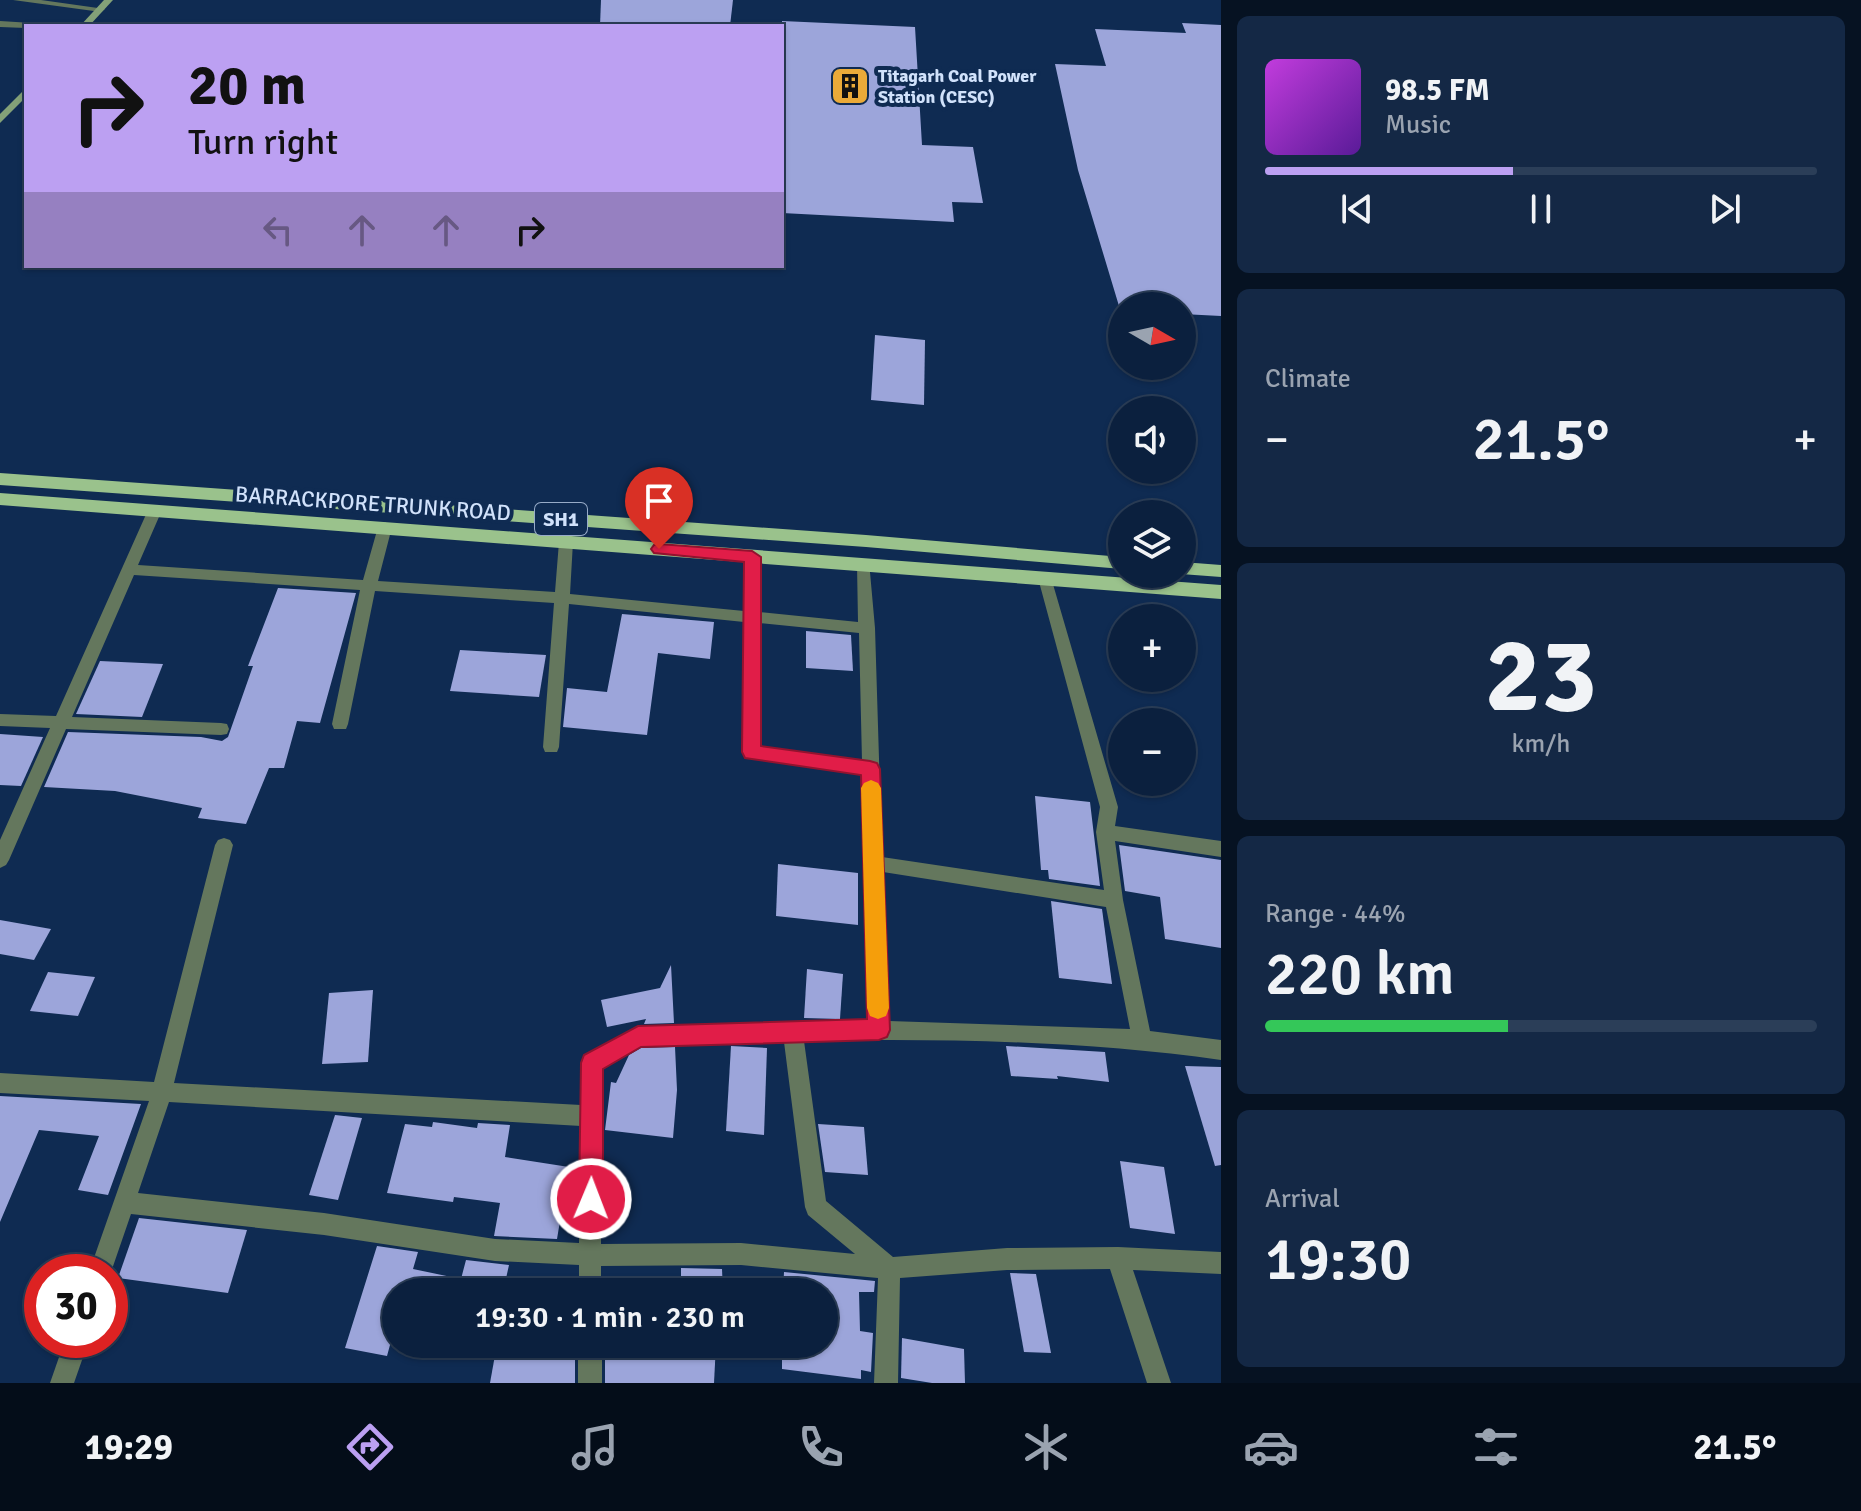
<!DOCTYPE html>
<html lang="en">
<head>
<meta charset="utf-8">
<style>
	:root { --surface:#0b203e; --page:#142845; --text:#f1f3f6; --muted:#9aa3b0; --line:#2b3e58; --accent:#bca0f2 }
	body { margin:0; font-family:Signika,sans-serif; background:var(--page); color:var(--text); height:100vh; display:flex; flex-direction:column; font-size:30px; white-space:nowrap }
	* { box-sizing:border-box; margin:0 }
	p { font-size:26px; color:var(--muted) }
	.icon { flex:none; width:44px; height:44px; fill:none; stroke:currentColor; stroke-width:2; stroke-linecap:round; stroke-linejoin:round }
	.map { position:relative; flex:1; overflow:hidden }
	.details { display:flex; flex-direction:column; gap:16px; padding:16px; background:#061222; width:640px }
	.details>* { flex:none }
	.banner { position:absolute; left:24px; top:24px; width:760px; height:244px; border-radius:0px; box-shadow:0 2px 6px #0004,0 0 0 2px var(--line); background:#bca0f2; color:#111; overflow:hidden }
	.needle { width:52px; rotate:99deg }
	.tools { position:absolute; left:1108px; top:292px; display:grid; gap:16px }
	.tools a { display:grid; place-items:center; width:88px; height:88px; border-radius:50%; background:var(--surface); box-shadow:0 2px 6px #0004,0 0 0 2px var(--line); font-size:40px }
	.speed { position:absolute; left:24px; top:1254px; display:flex; gap:16px; font-size:40px; font-weight:700; text-align:center }
	.speed>* { display:grid; place-content:center; width:104px; height:104px; border-radius:50%; background:var(--surface); box-shadow:0 2px 6px #0004,0 0 0 2px var(--line); line-height:1 }
	.speed .limit { border:12px solid #d22; background:#fff; color:#111 }
	.pin { position:absolute; display:grid; place-items:center; width:68px; height:68px; color:#fff; margin:-82px -34px; border-radius:50% 50% 50% 0; rotate:-45deg; box-shadow:0 0 8px #0007 }
	.pin .icon { rotate:45deg }
	.me { position:absolute; width:88px; margin:-44px; rotate:1deg; stroke-linejoin:round; filter:drop-shadow(0 0 6px #0008) }
	.turn { display:flex; align-items:center; gap:28px; height:168px; padding:0 32px; font-size:36px }
	.turn .icon { width:104px; height:104px; stroke-width:2.5 }
	.turn b { display:block; font-size:56px; line-height:68px }
	.lanes { display:flex; align-items:center; height:76px; padding:0 32px; background:#0003; justify-content:center; gap:40px; direction:ltr }
	.lanes .off { opacity:.35 }
	.big { font-size:60px; font-weight:600; line-height:1.1 }
	.details .widget { flex:1; display:flex; flex-direction:column; justify-content:center; gap:12px; min-width:0; padding:0 28px; border-radius:12px; background:var(--page) }
	.details .dial { align-items:center; gap:0 }
	.dial b { font-size:104px; line-height:1 }
	.song { display:flex; align-items:center; gap:24px }
	.cover { width:96px; height:96px; border-radius:12px; background:linear-gradient(135deg,hsl(290 70% 55%),hsl(270 70% 35%)) }
	.played { height:8px; border-radius:4px; background:linear-gradient(90deg,var(--accent) 45%,var(--line) 45%) }
	.keys { display:flex; justify-content:space-around; direction:ltr }
	.heat { display:flex; justify-content:space-between; align-items:center; font-size:44px; direction:ltr }
	.charge { height:12px; border-radius:6px; background:linear-gradient(90deg,#34c759 44%,var(--line) 0) }
	.trip { position:absolute; left:382px; top:1278px; width:456px; height:80px; border-radius:40px; background:var(--surface); box-shadow:0 2px 6px #0004,0 0 0 2px var(--line); font-weight:600; line-height:80px; text-align:center }
	.tab-bar { display:flex; height:128px; justify-content:space-around; align-items:center; background:#040d19; color:var(--muted) }
	.tab-bar .icon { width:56px; height:56px }
	.tab-bar .active { color:var(--accent) }
	.tab-bar b { font-size:36px; color:var(--text) }
	main { display:flex; flex:1; min-height:0 }
	.map>svg:first-child { display:block }
</style>
</head>
<body>
<main>
<div class="map">
<svg width="1221" height="1383" viewBox="0 0 1221 1383">
	<rect width="100%" height="100%" fill="#0f2b52"/>
	<g fill="#9ca5da">
		<polygon points="601,0 733,0 730,26 600,26"/>
		<polygon points="782,21 915,27 922,145 973,147 983,203 952,202 954,222 782,213"/>
		<polygon points="1182,23 1221,25 1221,316 1182,314 1182,306 1119,306 1078,170 1055,64 1106,66 1095,29 1186,33"/>
		<polygon points="875,335 925,340 924,405 871,400"/>
		<polygon points="278,588 356,593 320,723 297,721 284,768 269,768 246,824 198,818 202,808 115,791 44,787 68,732 201,737 222,741 228,737 253,666 248,666"/>
		<polygon points="622,614 714,622 710,659 658,653 647,735 563,727 567,688 607,692"/>
		<polygon points="806,631 851,635 853,671 806,668"/>
		<polygon points="460,650 546,655 539,697 450,691"/>
		<polygon points="100,661 163,664 142,717 76,714"/>
		<polygon points="0,734 43,737 21,786 0,785"/>
		<polygon points="1035,796 1090,802 1100,886 1049,879 1048,870 1041,870"/>
		<polygon points="1119,845 1221,860 1221,948 1165,939 1160,897 1125,891"/>
		<polygon points="778,864 858,873 858,925 776,916"/>
		<polygon points="1051,901 1102,909 1112,984 1059,978"/>
		<polygon points="0,920 51,929 34,960 0,954"/>
		<polygon points="671,965 674,1023 644,1024 646,1019 607,1027 601,1000 660,988"/>
		<polygon points="807,969 843,974 840,1019 804,1018"/>
		<polygon points="48,972 95,977 78,1016 30,1011"/>
		<polygon points="373,990 368,1062 322,1064 329,993"/>
		<polygon points="731,1046 767,1048 764,1135 726,1131"/>
		<polygon points="1006,1046 1105,1052 1109,1082 1057,1076 1058,1079 1011,1076"/>
		<polygon points="675,1047 677,1090 673,1138 605,1130 611,1082 616,1083 629,1055 641,1048"/>
		<polygon points="1185,1066 1221,1067 1221,1165 1215,1166"/>
		<polygon points="0,1096 141,1104 108,1195 78,1190 99,1136 39,1130 0,1222"/>
		<polygon points="335,1115 362,1118 338,1200 309,1195"/>
		<polygon points="433,1122 477,1128 478,1123 510,1125 505,1157 569,1167 557,1239 494,1236 500,1203 454,1197 453,1202 387,1193 405,1124 432,1127"/>
		<polygon points="818,1124 864,1127 868,1175 825,1172"/>
		<polygon points="1120,1161 1164,1167 1175,1234 1130,1228"/>
		<polygon points="139,1218 247,1230 228,1293 118,1278"/>
		<polygon points="377,1246 418,1252 413,1269 461,1279 466,1260 509,1265 503,1292 396,1292 396,1323 387,1356 345,1348"/>
		<polygon points="681,1268 722,1269 723,1292 681,1292"/>
		<polygon points="784,1272 875,1281 874,1292 859,1292 860,1331 873,1333 871,1372 861,1370 861,1379 782,1369 782,1344 824,1344 824,1292 783,1292"/>
		<polygon points="1010,1273 1036,1274 1051,1353 1024,1352"/>
		<polygon points="902,1338 964,1349 965,1383 932,1383 901,1378"/>
		<polygon points="497,1344 575,1351 575,1383 490,1383"/>
		<polygon points="605,1344 716,1344 714,1383 605,1383"/>
	</g>
	<g fill="none" stroke-linecap="round" stroke-linejoin="round">
		<g fill="#64775d" fill-rule="evenodd">
			<polygon points="13,0 41,0 105,9 101,12"/>
			<polygon points="0,21 32,23 36,26 26,26 26,28 0,27"/>
			<path d="M155,505l7,5 -24,55 225,15 15,-53 7,-5 7,5 -14,54 177,11 4,-50 7,-5 7,5 -3,52 174,17 1,-54 7,-5 7,5v55l99,10 -1,-57 2,-4h10l6,67 7,229 222,33 -8,-58 4,-25 -62,-229 2,-4h10l68,233 -3,19 106,15v16l-106,-16 8,59 27,131 71,9v20c-135,-19 -281,-22 -417,-19l22,160 67,56 114,-9 111,-1 103,5v22l-88,-4 38,113h-24l-37,-114 -103,1 -107,8 -2,105h-24l4,-105 -137,-13 -140,1v26h-22v-27l-84,-4 -171,-26 -193,-21 -21,61v-3h-21l60,-171 -149,-8v-20l154,9 61,-237 3,-5 6,-2 6,2 3,5 -59,238 407,22 1,-42 3,-7 53,-29 231,-6 -7,-246 -117,-18 -2,-5 1,-130 -175,-18 -10,143 -2,5h-12l-2,-5 11,-144 -179,-12 -27,133 -2,5h-12l-2,-5 28,-134 -226,-15 -62,142 149,6 6,1 2,5 -2,5 -6,1 -155,-6 -57,131 -3,5 -6,3v-28l50,-112 -50,-2v-12l56,2 92,-206zM759,623l100,10 3,128 -103,-14zM883,872l223,35 24,122 -241,-8zM784,1042l21,165 3,8 47,39 -114,-11 -140,1 1,-176 38,-23zM169,1102l412,24 -2,117 -84,-4 -171,-26 -186,-20z"/>
			<polygon points="65,1340 89,1340 74,1383 50,1383"/>
			<rect x="578" y="1344" width="24" height="39"/>
		</g>
		<g fill="#83a178" fill-rule="evenodd">
			<polygon points="104,0 113,0 89,26 80,26"/>
			<polygon points="26,88 26,97 0,123 0,114"/>
		</g>
		<g fill="#9ac28c" fill-rule="evenodd">
			<polygon points="0,473 866,535 1122,557 1122,569 866,547 0,485"/>
			<polygon points="0,493 1221,585 1221,599 0,505"/>
			<polygon points="1182,562 1221,565 1221,577 1181,574"/>
		</g>
	</g>
	<polygon fill="#e11d48" stroke="#92132f" stroke-width="2" points="659,544 752,551 761,557 761,746 870,761 877,763 880,769 890,1030 887,1037 879,1040 641,1047 603,1069 603,1199 600,1208 591,1211 583,1208 579,1199 581,1063 584,1055 638,1026 867,1019 861,775 745,758 742,752 744,562 654,553 651,549 654,545"/>
	<polygon fill="#f59e0b" points="871,780 878,783 881,788 889,1008 886,1016 878,1019 870,1016 867,1008 861,788 864,783"/>
	<defs>
		<g id="building-square" transform="scale(2)"><rect x="-9" y="-9" width="18" height="18" rx="4" fill="#eaaa39" stroke="#0f2b52"/><path d="M-4-6H4V6H1V3H-1V6H-4ZM-2.5-4.3h1.7v1.8h-1.7ZM.8-4.3h1.7v1.8H.8ZM-2.5-1h1.7V.8h-1.7ZM.8-1h1.7V.8H.8Z" fill="#111"/></g>
	</defs>
	<g fill-rule="evenodd">
		<use href="#building-square" x="850" y="86"/>
	</g>
	<g text-anchor="middle" stroke-width="8" stroke-linejoin="round" paint-order="stroke">
		<g font-size="18" font-weight="bold" fill="#d1e2fb" stroke="#0f2b52" text-anchor="start">
			<text x="878" y="82">Titagarh Coal Power<tspan x="878" dy="21">Station (CESC)</tspan></text>
		</g>
		<rect fill="#0f2b52" stroke="#97abc8" stroke-width="2" x="535" y="503" width="52" height="32" rx="6"/>
		<g font-size="20" font-weight="bold" fill="#d1e2fb">
			<text x="561" y="526">SH1</text>
		</g>
		<g font-size="22" fill="#d1e2fb" stroke="#0f2b52">
			<text transform="translate(373 503) rotate(4)" y="8">BARRACKPORE TRUNK ROAD</text>
		</g>
	</g>
</svg>
<div class="tools">
<a><svg class="needle" viewBox="-14 -14 28 28"><path d="M0-13l5 13h-10z" fill="#e53935"/><path d="M0 13l5-13h-10z" fill="#9aa3b0"/></svg></a>
<a><svg class="icon" aria-label="sound" viewBox="0 0 24 24"><path d="M4 9h4l5-4v14l-5-4H4zM17 9q2 3 0 6"/></svg></a>
<a><svg class="icon" aria-label="layers" viewBox="0 0 24 24"><path d="M12 4l9 5-9 5-9-5zM3 14l9 5 9-5"/></svg></a>
<a>+</a>
<a>−</a>
</div>
<div class="speed"><div class="limit">30</div></div>
<div class="pin" style="left:659px;top:549px;background:#d93025"><svg class="icon" aria-label="arrive" viewBox="0 0 24 24"><path d="M6 21V4h12l-3 4 3 4H6"/></svg></div>
<svg class="me" style="left:591px;top:1199px" viewBox="-20 -20 40 40"><circle r="17" fill="#e11d48" stroke="#fff" stroke-width="3"/><path d="M0-11L8 9 0 5-8 9z" fill="#fff"/></svg>
<div class="trip">19:30 · 1 min · 230 m</div>
<div class="banner">
<div class="turn"><svg class="icon" aria-label="right" viewBox="0 0 24 24"><path d="M7 20v-9h11M14 6l5 5-5 5"/></svg><div><b>20 m</b>Turn right</div></div>
<div class="lanes"><svg class="icon off" aria-label="left" viewBox="0 0 24 24"><path d="M17 20v-9H6M10 6l-5 5 5 5"/></svg><svg class="icon off" aria-label="ahead" viewBox="0 0 24 24"><path d="M12 20V5M6 11l6-6 6 6"/></svg><svg class="icon off" aria-label="ahead" viewBox="0 0 24 24"><path d="M12 20V5M6 11l6-6 6 6"/></svg><svg class="icon" aria-label="right" viewBox="0 0 24 24"><path d="M7 20v-9h11M14 6l5 5-5 5"/></svg></div>
</div>
</div>
<section class="details">
<div class="widget">
<div class="song"><i class="cover"></i><div><b>98.5 FM</b><p>Music</p></div></div>
<div class="played"></div>
<div class="keys"><svg class="icon" aria-label="previous" viewBox="0 0 24 24"><path d="M18 5L8 12l10 7zM5 5v14"/></svg><svg class="icon" aria-label="pause" viewBox="0 0 24 24"><path d="M8 5v14M16 5v14"/></svg><svg class="icon" aria-label="next" viewBox="0 0 24 24"><path d="M6 5l10 7-10 7zM19 5v14"/></svg></div>
</div>
<div class="widget"><p>Climate</p>
<div class="heat"><a>−</a><b class="big">21.5°</b><a>+</a></div>
</div>
<div class="widget dial"><b>23</b><p>km/h</p></div>
<div class="widget"><p>Range · 44%</p><b class="big">220 km</b><div class="charge"></div></div>
<div class="widget"><p>Arrival</p><b class="big">19:30</b></div>
</section>
</main>
<nav class="tab-bar">
<b>19:29</b>
<svg class="icon active" aria-label="directions" viewBox="0 0 24 24"><path d="M12 3l9 9-9 9-9-9zM9 14v-3h6M13 9l2 2-2 2"/></svg>
<svg class="icon" aria-label="music" viewBox="0 0 24 24"><path d="M9 18V5l10-2v13"/><circle cx="6" cy="18" r="3"/><circle cx="16" cy="16" r="3"/></svg>
<svg class="icon" aria-label="phone" viewBox="0 0 24 24"><path d="M5 4h4l2 5-3 2q2 4 5 5l2-3 5 2v4C11 20 4 13 5 4z"/></svg>
<svg class="icon" aria-label="climate" viewBox="0 0 24 24"><path d="M12 3v18M4 7l16 10M4 17L20 7"/></svg>
<svg class="icon" aria-label="car" viewBox="0 0 24 24"><path d="M5 17H2v-5l4-1 3-4h7l3 4 3 1v5h-3M9 17h6M6 11h13"/><circle cx="7" cy="17" r="2"/><circle cx="17" cy="17" r="2"/></svg>
<svg class="icon" aria-label="filters" viewBox="0 0 24 24"><path d="M4 7h16M4 17h16"/><circle cx="9" cy="7" r="2"/><circle cx="15" cy="17" r="2"/></svg>
<b>21.5°</b>
</nav>
</body>
</html>
